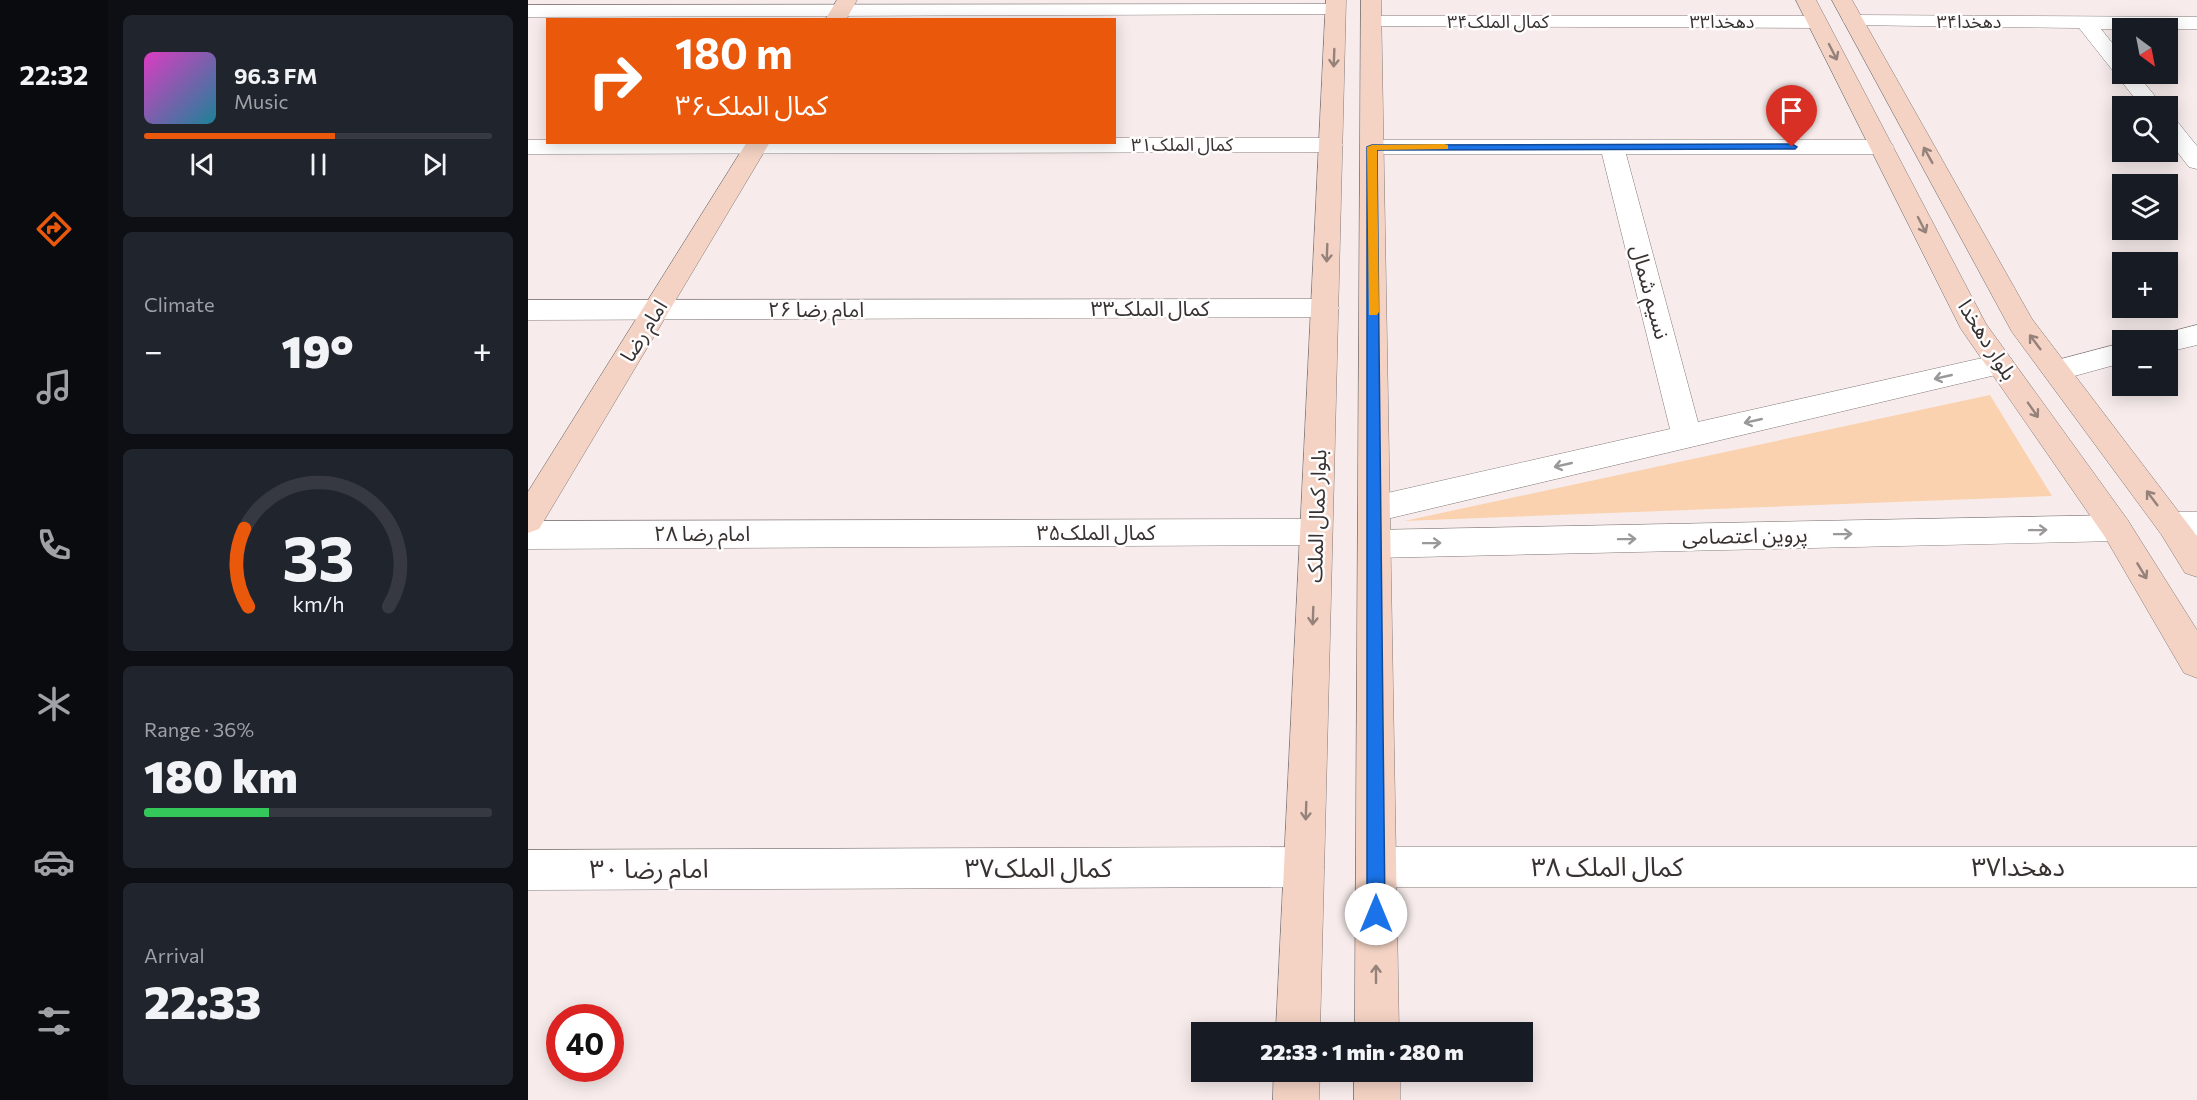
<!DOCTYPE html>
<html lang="en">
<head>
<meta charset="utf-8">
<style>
	:root { --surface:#171b24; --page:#20242c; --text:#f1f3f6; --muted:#9ea1a6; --line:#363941; --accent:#ea580c }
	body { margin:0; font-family:Commissioner,"Noto Sans Arabic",sans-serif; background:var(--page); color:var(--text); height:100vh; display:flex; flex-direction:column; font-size:22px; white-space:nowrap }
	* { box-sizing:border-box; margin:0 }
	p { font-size:20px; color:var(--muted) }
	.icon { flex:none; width:33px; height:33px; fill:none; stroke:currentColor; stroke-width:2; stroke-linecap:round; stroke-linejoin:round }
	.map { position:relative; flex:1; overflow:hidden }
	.side { display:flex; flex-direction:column; gap:15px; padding:15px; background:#0d0f14; width:420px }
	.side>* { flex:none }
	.top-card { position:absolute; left:18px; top:18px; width:570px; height:126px; border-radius:0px; box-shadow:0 3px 15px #0003; background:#ea580c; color:#fff; overflow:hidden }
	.needle { width:39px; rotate:148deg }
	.buttons { position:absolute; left:1584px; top:18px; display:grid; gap:12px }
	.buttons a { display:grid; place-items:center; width:66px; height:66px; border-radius:0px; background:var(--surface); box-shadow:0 3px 15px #0003; font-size:30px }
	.speed { position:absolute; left:18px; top:1004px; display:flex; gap:12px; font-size:30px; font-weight:700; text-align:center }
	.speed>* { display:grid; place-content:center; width:78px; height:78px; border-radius:50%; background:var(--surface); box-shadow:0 3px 15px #0003; line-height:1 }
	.speed .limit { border:9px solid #d22; background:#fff; color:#111 }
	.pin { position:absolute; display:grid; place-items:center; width:51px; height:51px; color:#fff; margin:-62px -26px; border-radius:50% 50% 50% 0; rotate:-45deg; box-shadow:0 0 6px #0007 }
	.pin .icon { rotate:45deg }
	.me { position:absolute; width:66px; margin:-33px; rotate:0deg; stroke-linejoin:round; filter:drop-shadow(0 0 4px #0008) }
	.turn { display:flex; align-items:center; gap:21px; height:126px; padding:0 30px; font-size:27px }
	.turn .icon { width:78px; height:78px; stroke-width:2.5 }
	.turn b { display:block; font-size:42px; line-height:51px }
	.big { font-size:45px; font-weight:800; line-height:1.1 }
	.side .widget { flex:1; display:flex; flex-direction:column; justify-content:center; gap:9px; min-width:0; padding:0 21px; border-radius:9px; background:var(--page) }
	.side .dial { align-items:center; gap:0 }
	.dial svg { height:156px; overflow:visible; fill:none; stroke:var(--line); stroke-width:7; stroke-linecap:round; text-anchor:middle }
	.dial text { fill:var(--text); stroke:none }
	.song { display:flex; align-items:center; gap:18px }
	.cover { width:72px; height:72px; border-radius:9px; background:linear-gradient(135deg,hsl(310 70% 55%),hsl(190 70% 35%)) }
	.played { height:6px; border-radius:3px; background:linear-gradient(90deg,var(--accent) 55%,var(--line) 55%) }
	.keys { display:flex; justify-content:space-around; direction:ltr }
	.heat { display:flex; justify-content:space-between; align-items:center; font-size:33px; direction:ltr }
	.charge { height:9px; border-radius:4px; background:linear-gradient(90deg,#34c759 36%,var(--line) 0) }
	.trip { position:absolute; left:663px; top:1022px; width:342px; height:60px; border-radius:0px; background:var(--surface); box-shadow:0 3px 15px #0003; font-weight:800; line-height:60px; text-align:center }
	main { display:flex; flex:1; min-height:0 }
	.menu { display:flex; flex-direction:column; width:108px; justify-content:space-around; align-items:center; background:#090b0e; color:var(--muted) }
	.menu .icon { width:42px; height:42px }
	.menu .on { color:var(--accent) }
	.menu b { font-size:27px; color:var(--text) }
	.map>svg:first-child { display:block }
</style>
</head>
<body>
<main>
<nav class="menu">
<b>22:32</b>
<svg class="icon on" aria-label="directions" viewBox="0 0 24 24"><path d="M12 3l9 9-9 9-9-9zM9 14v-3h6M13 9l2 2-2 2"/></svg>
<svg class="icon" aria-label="music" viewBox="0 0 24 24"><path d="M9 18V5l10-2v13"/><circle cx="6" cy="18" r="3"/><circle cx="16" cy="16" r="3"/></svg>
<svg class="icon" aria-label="phone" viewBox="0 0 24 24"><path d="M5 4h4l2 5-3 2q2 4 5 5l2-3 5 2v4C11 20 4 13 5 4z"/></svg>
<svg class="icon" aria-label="climate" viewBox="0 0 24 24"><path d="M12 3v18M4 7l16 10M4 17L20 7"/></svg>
<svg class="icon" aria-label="car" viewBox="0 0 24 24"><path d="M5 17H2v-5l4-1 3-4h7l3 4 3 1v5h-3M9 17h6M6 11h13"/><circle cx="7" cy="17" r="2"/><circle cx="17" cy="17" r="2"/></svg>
<svg class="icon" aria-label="filters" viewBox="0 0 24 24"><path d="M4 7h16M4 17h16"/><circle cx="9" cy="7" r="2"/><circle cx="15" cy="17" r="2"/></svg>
</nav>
<section class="side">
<div class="widget">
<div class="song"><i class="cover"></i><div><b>96.3 FM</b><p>Music</p></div></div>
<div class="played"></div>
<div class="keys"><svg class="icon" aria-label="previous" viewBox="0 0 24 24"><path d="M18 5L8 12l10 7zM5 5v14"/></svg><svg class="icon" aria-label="pause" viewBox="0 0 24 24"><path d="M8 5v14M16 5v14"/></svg><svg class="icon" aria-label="next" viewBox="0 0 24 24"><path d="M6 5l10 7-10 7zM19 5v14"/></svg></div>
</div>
<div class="widget"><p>Climate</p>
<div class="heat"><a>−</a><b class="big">19°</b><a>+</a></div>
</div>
<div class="widget dial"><svg viewBox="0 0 100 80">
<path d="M14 69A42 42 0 1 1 86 69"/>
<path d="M14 69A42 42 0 0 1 12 29" stroke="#ea580c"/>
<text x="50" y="56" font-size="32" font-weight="700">33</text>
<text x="50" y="72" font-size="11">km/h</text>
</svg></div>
<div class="widget"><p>Range · 36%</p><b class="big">180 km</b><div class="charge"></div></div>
<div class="widget"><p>Arrival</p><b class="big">22:33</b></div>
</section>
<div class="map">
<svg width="1669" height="1100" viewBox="0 0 1669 1100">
	<rect width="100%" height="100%" fill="#f7eceb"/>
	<polygon fill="#fbd2af" points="1462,395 1524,496 876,521"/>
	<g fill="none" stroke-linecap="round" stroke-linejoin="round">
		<g stroke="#837a79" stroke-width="1">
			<g id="street">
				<polygon points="807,4 814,6 817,10 814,14 0,17 0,5"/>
				<polygon points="1325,15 1669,17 1669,29 1573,29 1594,55 1594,74 1609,74 1635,106 1613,106 1551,28 1318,25 1315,21 1318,17"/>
				<polygon points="843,16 1289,16 1296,18 1299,22 1296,26 1289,28 836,26 833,22 836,18"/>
				<polygon points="1640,118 1648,120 1669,146 1669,169 1661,167 1640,140"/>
				<polygon points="586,138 803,138 811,140 815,145 811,150 803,152 0,154 0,140 20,140 20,142 586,142"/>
				<polygon points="844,140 1354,140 1362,142 1366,147 1362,152 1354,154 1098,154 1170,422 1472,354 1482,357 1486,364 1482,371 1472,374 846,522 835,518 830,509 835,500 846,496 1142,429 1074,154 844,154 836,152 832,147 836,142"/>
				<polygon points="797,299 807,301 811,308 807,315 797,317 0,320 0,300"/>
				<polygon points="1669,325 1669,345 1640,352 1640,340 1627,340 1630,335"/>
				<polygon points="1594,343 1594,363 1528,381 1518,377 1514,370 1518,363"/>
				<polygon points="1644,512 1669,512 1669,538 1644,538 1633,534 1628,525 1633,516"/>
				<polygon points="1588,515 1599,519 1604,528 1599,537 1588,541 846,558 834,554 830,544 834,534 846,530"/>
				<polygon points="788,519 800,522 804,532 800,542 788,545 0,549 0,521"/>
				<polygon points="776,847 790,853 796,867 790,881 776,887 0,890 0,850"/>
				<polygon points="848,847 1669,847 1669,887 848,887 834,881 828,867 834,853"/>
			</g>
		</g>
		<g stroke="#837a79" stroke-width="1">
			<g id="secondary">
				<polygon points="309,0 329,0 318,20 297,20"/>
				<polygon points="798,0 818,0 792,1032 748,1032"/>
				<polygon points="833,0 853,0 871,1032 827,1032"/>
				<polygon points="1268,0 1288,0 1458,324 1599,519 1669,630 1669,678 1656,673 1577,537 1433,329"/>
				<polygon points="1304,0 1324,0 1504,319 1669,536 1669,577 1657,573 1633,534 1484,332"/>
				<polygon points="219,142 242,142 11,529 0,533 0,492"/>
				<polygon points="746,1071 792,1071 791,1100 745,1100"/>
				<rect x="826" y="1071" width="46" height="29"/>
			</g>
		</g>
		<use href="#street" fill="#fff" fill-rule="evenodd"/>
		<use href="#secondary" fill="#f4d3c4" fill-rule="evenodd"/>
	</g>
	<defs><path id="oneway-shaft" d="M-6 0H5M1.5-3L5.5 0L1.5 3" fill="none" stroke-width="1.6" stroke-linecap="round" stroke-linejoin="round" transform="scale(1.5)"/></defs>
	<g stroke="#95827a">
		<use href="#oneway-shaft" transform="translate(1305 52) rotate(63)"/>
		<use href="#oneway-shaft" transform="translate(806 58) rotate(92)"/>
		<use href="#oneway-shaft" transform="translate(1400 155) rotate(-119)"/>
		<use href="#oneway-shaft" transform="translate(1394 225) rotate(63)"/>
		<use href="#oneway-shaft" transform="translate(799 253) rotate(92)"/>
		<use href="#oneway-shaft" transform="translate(1507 342) rotate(-127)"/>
		<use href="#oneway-shaft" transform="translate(1505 410) rotate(55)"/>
		<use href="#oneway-shaft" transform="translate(1624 498) rotate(-127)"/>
		<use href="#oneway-shaft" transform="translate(1614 571) rotate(59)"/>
		<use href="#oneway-shaft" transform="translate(785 616) rotate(92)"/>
		<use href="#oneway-shaft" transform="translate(778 811) rotate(92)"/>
		<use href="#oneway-shaft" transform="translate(848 974) rotate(-90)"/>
	</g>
	<g stroke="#9a9898">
		<use href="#oneway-shaft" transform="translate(1415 377) rotate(167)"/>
		<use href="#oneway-shaft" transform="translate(1225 421) rotate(167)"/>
		<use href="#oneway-shaft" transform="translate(1035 465) rotate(167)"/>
		<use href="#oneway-shaft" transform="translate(1510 530) rotate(-1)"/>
		<use href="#oneway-shaft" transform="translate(1315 534) rotate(-1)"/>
		<use href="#oneway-shaft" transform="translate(1099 539) rotate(-1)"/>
		<use href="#oneway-shaft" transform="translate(904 543) rotate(-1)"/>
	</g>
	<polygon fill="#1a73e8" stroke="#114b97" stroke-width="1.5" points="1264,144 1269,147 1267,149 849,150 857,914 854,920 848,923 842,920 839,914 839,147 844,145"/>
	<polygon fill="#f59e0b" points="916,144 920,145 920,149 849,150 851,312 849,315 841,315 839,147 844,145"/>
	<g text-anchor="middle" stroke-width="5" stroke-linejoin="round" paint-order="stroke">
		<g font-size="18" fill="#363231" stroke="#fefcfc">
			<text x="970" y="28">کمال الملک۳۴</text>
			<text x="1194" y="28">دهخدا۳۳</text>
			<text x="1441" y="28">دهخدا۳۴</text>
			<text x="654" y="151">کمال الملک۳۱</text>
		</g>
		<g font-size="21" fill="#363231" stroke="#fefcfc">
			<text transform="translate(1122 292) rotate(75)" y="7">نسیم شمال</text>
			<text x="622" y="316">کمال الملک۳۳</text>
			<text x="288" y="317">امام رضا ۲۶</text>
			<text transform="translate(116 331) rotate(-58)" y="7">امام رضا</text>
			<text transform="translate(1459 340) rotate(58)" y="7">بلوار دهخدا</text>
			<text transform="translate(789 516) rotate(-88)" y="7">بلوار کمال الملک</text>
			<text x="568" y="540">کمال الملک۳۵</text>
			<text x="174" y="541">امام رضا ۲۸</text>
			<text transform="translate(1217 536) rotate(-1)" y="7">پروین اعتصامی</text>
		</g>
		<g font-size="26" fill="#363231" stroke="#fefcfc">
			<text x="1079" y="876">کمال الملک ۳۸</text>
			<text x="1490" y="876">دهخدا۳۷</text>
			<text x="510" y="877">کمال الملک۳۷</text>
			<text x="121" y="878">امام رضا ۳۰</text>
		</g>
	</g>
</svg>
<div class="buttons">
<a><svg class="needle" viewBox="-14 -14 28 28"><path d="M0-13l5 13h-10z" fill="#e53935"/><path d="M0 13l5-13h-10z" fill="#9ea1a6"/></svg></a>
<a><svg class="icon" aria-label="search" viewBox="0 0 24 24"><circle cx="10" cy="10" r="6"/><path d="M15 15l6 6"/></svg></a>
<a><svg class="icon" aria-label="layers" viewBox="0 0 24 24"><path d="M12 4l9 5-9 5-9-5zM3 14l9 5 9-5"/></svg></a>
<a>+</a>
<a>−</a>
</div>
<div class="speed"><div class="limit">40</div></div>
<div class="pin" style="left:1264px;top:147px;background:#d93025"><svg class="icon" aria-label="arrive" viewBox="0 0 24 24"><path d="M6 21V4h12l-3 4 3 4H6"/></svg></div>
<svg class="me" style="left:848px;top:914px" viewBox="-20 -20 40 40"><circle r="19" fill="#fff"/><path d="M0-13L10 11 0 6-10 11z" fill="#1a73e8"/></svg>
<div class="trip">22:33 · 1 min · 280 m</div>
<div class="top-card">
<div class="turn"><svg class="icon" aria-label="right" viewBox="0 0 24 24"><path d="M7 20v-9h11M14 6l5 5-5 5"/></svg><div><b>180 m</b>کمال الملک۳۶</div></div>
</div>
</div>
</main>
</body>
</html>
